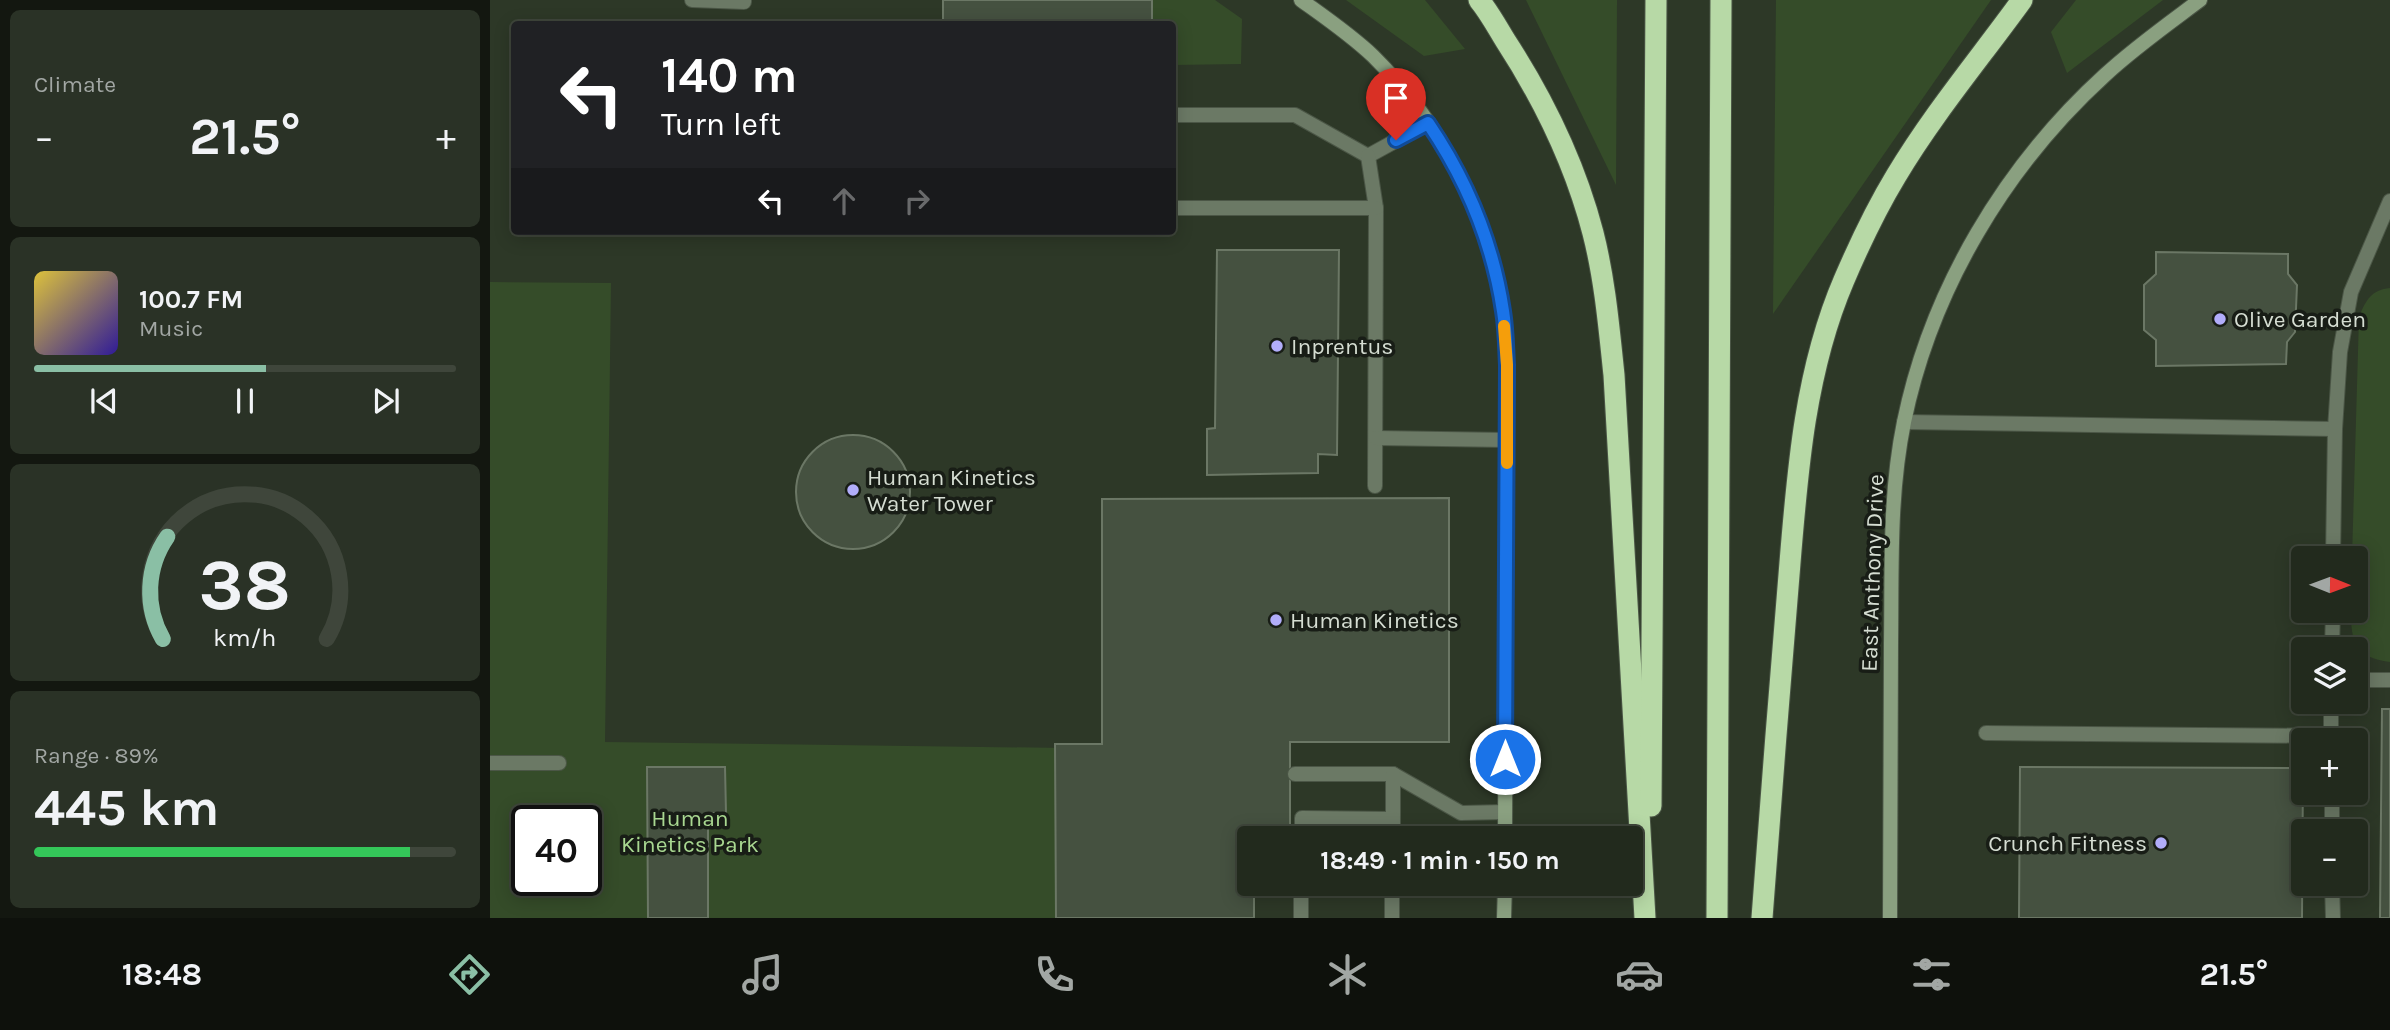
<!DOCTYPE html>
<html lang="en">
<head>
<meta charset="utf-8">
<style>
	:root { --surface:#222a1d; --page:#2a3226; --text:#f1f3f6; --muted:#a2a7a4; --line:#3f463b; --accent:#8abfa5 }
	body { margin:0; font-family:Karla,sans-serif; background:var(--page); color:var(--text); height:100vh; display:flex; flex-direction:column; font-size:26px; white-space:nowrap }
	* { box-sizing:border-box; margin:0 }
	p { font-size:23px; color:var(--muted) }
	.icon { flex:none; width:38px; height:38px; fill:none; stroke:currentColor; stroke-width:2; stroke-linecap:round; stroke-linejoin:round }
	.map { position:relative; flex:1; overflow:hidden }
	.sheet { display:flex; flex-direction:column; gap:10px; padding:10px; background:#131710; width:490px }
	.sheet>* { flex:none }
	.top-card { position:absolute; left:21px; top:21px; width:665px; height:214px; border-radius:7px; box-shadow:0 4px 18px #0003,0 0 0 2px var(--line); background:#202124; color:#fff; overflow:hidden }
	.needle { width:46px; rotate:91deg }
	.fabs { position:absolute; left:1801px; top:546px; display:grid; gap:14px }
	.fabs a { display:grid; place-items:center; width:77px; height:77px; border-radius:7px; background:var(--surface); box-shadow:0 4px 18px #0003,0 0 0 2px var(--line); font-size:35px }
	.speed { position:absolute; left:21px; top:805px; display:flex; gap:14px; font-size:35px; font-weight:700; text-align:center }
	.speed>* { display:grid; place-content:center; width:91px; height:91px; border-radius:50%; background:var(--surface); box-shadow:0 4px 18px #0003,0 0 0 2px var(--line); line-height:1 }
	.speed .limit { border:4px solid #111; border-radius:10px; background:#fff; color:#111 }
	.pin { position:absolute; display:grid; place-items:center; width:60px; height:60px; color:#fff; margin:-72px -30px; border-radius:50% 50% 50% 0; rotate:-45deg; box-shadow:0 0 7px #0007 }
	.pin .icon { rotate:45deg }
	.me { position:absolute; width:77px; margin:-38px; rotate:0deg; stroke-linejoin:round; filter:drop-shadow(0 0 5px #0008) }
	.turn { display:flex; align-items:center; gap:24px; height:147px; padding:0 35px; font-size:32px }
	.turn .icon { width:91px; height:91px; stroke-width:2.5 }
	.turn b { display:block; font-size:49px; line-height:60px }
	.lanes { display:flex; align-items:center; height:66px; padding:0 35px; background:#0003; justify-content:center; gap:35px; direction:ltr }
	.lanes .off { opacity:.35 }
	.big { font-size:52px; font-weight:700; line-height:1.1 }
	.sheet .tile { flex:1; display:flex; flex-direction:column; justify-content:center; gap:10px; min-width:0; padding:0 24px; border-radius:10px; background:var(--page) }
	.sheet .dial { align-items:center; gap:0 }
	.dial svg { height:182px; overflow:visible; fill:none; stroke:var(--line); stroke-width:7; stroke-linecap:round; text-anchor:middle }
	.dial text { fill:var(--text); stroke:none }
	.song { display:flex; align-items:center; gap:21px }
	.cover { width:84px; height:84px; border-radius:10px; background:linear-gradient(135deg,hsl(50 70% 55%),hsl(250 70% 35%)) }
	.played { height:7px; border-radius:4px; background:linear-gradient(90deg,var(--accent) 55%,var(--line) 55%) }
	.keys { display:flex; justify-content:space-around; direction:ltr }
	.heat { display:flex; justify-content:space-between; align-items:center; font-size:38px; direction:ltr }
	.charge { height:10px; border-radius:5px; background:linear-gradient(90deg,#34c759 89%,var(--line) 0) }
	.trip { position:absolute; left:747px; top:826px; width:406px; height:70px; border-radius:7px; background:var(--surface); box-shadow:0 4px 18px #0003,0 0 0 2px var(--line); font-weight:700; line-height:70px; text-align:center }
	.dock { display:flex; height:112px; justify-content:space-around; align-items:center; background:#0e110c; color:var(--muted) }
	.dock .icon { width:49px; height:49px }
	.dock .current { color:var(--accent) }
	.dock b { font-size:32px; color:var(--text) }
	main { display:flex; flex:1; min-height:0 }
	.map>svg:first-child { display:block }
</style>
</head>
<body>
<main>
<section class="sheet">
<div class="tile"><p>Climate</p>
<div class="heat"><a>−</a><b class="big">21.5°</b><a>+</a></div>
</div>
<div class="tile">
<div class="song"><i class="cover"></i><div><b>100.7 FM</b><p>Music</p></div></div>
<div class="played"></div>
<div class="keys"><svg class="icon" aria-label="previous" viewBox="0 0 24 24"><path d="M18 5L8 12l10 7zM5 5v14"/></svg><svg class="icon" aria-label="pause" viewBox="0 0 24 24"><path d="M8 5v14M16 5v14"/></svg><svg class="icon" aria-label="next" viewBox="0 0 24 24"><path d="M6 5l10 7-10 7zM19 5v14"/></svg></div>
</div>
<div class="tile dial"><svg viewBox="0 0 100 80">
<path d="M14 69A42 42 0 1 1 86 69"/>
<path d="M14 69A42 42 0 0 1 16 24" stroke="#8abfa5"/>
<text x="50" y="56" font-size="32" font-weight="700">38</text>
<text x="50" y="72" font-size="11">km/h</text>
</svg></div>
<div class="tile"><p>Range · 89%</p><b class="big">445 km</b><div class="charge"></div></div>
</section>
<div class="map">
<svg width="1900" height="918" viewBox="0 0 1900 918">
	<rect width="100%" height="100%" fill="#2d3827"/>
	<g fill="#354c29" fill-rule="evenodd">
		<polygon points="662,0 725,0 752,19 751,64 683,65 682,24 662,24"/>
		<polygon points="856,0 935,0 975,49 934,56"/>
		<polygon points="1036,0 1127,0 1126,185"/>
		<polygon points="1286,0 1501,0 1283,314"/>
		<polygon points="1586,0 1673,0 1577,73 1561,32"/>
		<path d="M0,282l121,1 -6,459 460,6 -3,170h-572zM37,821h59v59h-59z"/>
		<path d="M1900,288v374c-35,-5 -39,-19 -39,-51h5v-53h-4l7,-241c7,-17 12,-27 31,-29z"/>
	</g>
	<g fill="#455140" stroke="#6b7765" stroke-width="2">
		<rect x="453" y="0" width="209" height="24"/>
		<polygon points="727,250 849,250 847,455 828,454 828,473 717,475 717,429 725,428"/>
		<polygon points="1666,252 1798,254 1798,274 1807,285 1805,332 1797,342 1796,364 1666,366 1666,340 1654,330 1654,285 1666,274"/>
		<circle cx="363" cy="492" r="57"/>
		<polygon points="959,498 959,742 800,742 800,827 764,827 764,838 760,838 760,884 764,884 764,918 566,918 565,744 612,744 612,499"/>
		<polygon points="1892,709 1900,709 1900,918 1890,918"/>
		<polygon points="157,767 235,767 236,813 218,813 218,918 158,918"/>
		<polygon points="1530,767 1813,768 1812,918 1529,918"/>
	</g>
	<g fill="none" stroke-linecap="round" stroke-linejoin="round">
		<g stroke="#4b5646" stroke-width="16">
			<g id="lane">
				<polyline points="202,0 254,2 254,0"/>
				<polyline points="682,115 805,115 878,156 938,123"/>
				<polyline points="878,156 886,208 885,486"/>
				<polyline points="682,208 886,208"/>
				<polyline points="1414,422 1845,429"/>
				<polyline points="886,438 1017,440"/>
				<polyline points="1866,680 1900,680"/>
				<polyline points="1496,733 1841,736"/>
				<polyline points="0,763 69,763"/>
				<polyline points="805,774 903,774 971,813 1015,812"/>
				<polyline points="903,774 903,838"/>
				<polyline points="812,838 812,818 903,819"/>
				<polyline points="811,918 811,884"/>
				<polyline points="902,918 902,884"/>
			</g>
		</g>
		<g stroke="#4b5646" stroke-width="16">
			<g id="street">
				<polyline points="1843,558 1845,429 1850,352 1861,292 1900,201"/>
				<polyline points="1842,649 1843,611"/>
				<polyline points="1841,740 1841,702"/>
				<polyline points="1842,793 1842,831"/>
				<polyline points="1842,884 1843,918"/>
			</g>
		</g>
		<g stroke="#4b5646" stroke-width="16">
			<g id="secondary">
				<path d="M811,0c25,18 50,35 72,56 69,68 115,160 130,255 3,17 3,36 4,54l-2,473"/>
				<polyline points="1014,918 1015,884"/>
				<path d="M1400,918c0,-92 1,-183 1,-275 1,-73 -2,-148 13,-221 27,-132 101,-256 201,-347 29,-27 63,-51 95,-75"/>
			</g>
		</g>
		<g stroke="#4b5646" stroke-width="23">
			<g id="highway">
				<path d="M989,0c10,12 18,27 26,40 39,60 70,124 88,193 12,47 16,95 21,142l31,543"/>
				<polyline points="1161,806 1166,0"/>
				<polyline points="1227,918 1231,0"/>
				<path d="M1272,918c9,-114 17,-229 27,-343 8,-99 15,-202 55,-295 15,-35 32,-71 52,-104 37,-62 84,-118 126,-176"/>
			</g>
		</g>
		<use href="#lane" stroke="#6b7965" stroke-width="14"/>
		<use href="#street" stroke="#6b7965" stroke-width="14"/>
		<use href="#secondary" stroke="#8aa080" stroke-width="14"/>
		<use href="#highway" stroke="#b7d9a6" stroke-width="21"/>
	</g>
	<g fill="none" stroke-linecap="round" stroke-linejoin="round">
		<g stroke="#114b97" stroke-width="18">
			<path id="route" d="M906,140l32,-17c38,56 65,121 75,188 3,18 3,36 4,54l-2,394"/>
		</g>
		<use href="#route" stroke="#1a73e8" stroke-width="12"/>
		<polyline stroke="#f59e0b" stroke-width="12" points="1014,326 1017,365 1017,463"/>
	</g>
	<g fill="#b1adfa" stroke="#181d16" stroke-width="2.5">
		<circle cx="1730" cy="319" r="7"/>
		<circle cx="787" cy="346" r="7"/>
		<circle cx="363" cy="490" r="7"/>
		<circle cx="786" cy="620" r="7"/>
		<circle cx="1671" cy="843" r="7"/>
	</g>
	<g text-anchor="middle" stroke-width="7" stroke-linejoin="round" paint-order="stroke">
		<g font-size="23" fill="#d5ddd2" stroke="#181d16" text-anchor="start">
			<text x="1744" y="327">Olive Garden</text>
			<text x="801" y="354">Inprentus</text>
			<text x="377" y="485">Human Kinetics<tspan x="377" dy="26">Water Tower</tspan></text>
			<text x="800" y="628">Human Kinetics</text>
			<text x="1657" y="851" text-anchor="end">Crunch Fitness</text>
		</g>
		<g font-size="23" fill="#d5ddd2" stroke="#181d16">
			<text transform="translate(1382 573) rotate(-88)" y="8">East Anthony Drive</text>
		</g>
		<g font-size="23" fill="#a9d891" stroke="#181d16">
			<text x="200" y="826">Human<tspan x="200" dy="26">Kinetics Park</tspan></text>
		</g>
	</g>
</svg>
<div class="fabs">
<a><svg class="needle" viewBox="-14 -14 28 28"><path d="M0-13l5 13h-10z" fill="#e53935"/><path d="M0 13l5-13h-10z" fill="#a2a7a4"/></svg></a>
<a><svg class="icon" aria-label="layers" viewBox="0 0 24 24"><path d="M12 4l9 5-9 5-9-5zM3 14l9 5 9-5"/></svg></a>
<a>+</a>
<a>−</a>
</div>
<div class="speed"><div class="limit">40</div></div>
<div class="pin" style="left:906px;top:140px;background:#d93025"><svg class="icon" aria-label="arrive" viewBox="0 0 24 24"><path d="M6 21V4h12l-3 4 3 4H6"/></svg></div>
<svg class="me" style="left:1015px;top:759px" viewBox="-20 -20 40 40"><circle r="17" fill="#1a73e8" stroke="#fff" stroke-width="3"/><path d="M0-11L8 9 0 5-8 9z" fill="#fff"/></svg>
<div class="trip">18:49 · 1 min · 150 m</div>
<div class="top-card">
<div class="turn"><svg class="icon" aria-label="left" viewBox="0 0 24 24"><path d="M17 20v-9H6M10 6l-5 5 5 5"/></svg><div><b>140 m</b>Turn left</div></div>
<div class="lanes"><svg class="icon" aria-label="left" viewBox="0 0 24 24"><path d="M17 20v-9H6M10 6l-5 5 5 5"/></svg><svg class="icon off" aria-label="ahead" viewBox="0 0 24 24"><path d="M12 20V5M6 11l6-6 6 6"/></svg><svg class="icon off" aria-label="right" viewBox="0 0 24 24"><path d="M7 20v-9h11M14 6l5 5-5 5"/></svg></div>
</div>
</div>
</main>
<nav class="dock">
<b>18:48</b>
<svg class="icon current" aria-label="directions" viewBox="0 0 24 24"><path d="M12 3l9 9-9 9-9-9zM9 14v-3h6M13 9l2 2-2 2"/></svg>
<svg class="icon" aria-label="music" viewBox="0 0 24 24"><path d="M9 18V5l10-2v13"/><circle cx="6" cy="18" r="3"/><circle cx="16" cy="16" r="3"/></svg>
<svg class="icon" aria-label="phone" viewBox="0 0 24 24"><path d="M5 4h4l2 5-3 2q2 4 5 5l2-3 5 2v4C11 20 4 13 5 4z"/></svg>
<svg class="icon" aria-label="climate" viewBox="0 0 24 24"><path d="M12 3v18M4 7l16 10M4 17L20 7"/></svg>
<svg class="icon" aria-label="car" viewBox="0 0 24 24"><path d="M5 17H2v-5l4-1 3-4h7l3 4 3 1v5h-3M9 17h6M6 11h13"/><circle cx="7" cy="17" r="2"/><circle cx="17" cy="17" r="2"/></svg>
<svg class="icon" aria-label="filters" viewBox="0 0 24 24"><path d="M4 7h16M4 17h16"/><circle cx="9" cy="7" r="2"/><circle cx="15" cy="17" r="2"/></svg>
<b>21.5°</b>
</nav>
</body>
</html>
